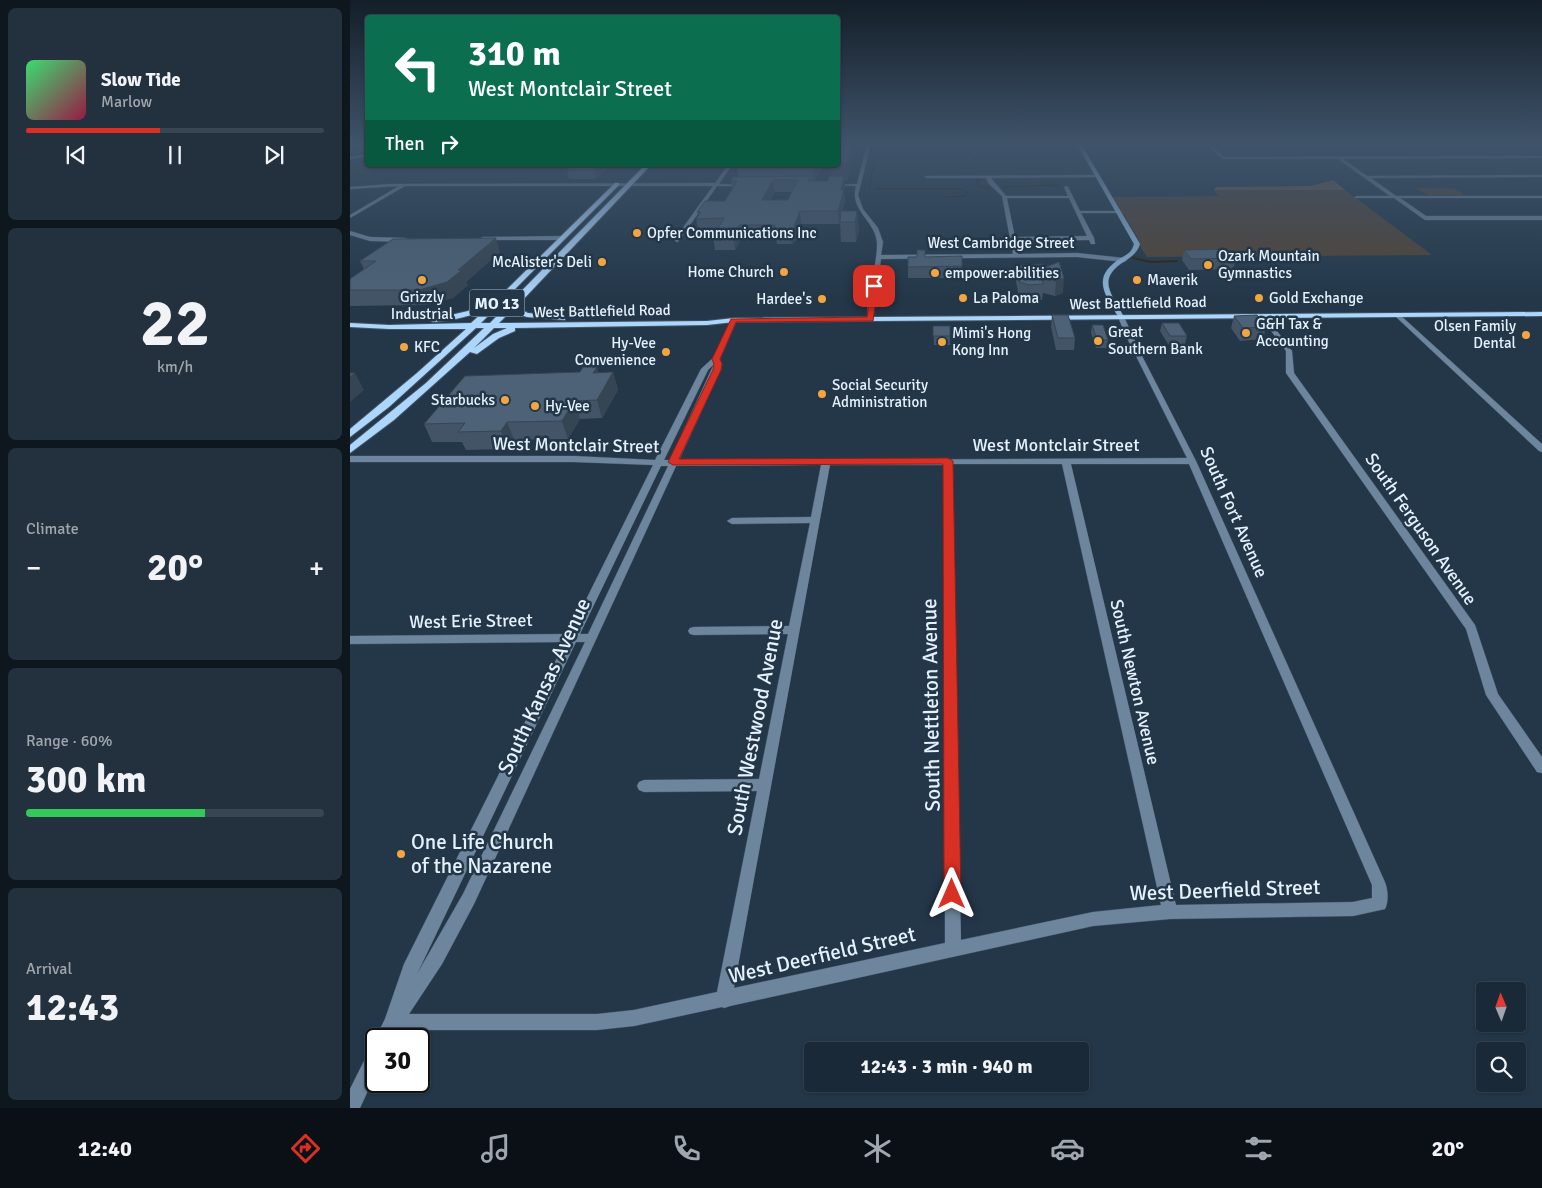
<!DOCTYPE html>
<html lang="en">
<head>
<meta charset="utf-8">
<style>
	:root { --surface:#1a2937; --page:#23313f; --text:#f1f3f6; --muted:#9fa6ad; --line:#384552; --accent:#d93025 }
	body { margin:0; font-family:Signika,sans-serif; background:var(--page); color:var(--text); height:100vh; display:flex; flex-direction:column; font-size:19px; white-space:nowrap }
	* { box-sizing:border-box; margin:0 }
	p { font-size:16px; color:var(--muted) }
	.icon { flex:none; width:28px; height:28px; fill:none; stroke:currentColor; stroke-width:2; stroke-linecap:round; stroke-linejoin:round }
	.map { position:relative; flex:1; overflow:hidden }
	.sheet { display:flex; flex-direction:column; gap:8px; padding:8px; background:#0e171e; width:350px }
	.sheet>* { flex:none }
	.banner { position:absolute; left:15px; top:15px; width:475px; height:152px; border-radius:5px; box-shadow:0 1px 4px #0004,0 0 0 1px var(--line); background:#0b6e4f; color:#fff; overflow:hidden }
	.needle { width:32px; rotate:358deg }
	.tools { position:absolute; left:1126px; top:982px; display:grid; gap:10px }
	.tools a { display:grid; place-items:center; width:50px; height:50px; border-radius:5px; background:var(--surface); box-shadow:0 1px 4px #0004,0 0 0 1px var(--line); font-size:25px }
	.speed { position:absolute; left:15px; top:1028px; display:flex; gap:10px; font-size:25px; font-weight:700; text-align:center }
	.speed>* { display:grid; place-content:center; width:65px; height:65px; border-radius:50%; background:var(--surface); box-shadow:0 1px 4px #0004,0 0 0 1px var(--line); line-height:1 }
	.speed .limit { border:2px solid #111; border-radius:8px; background:#fff; color:#111 }
	.pin { position:absolute; display:grid; place-items:center; width:42px; height:42px; color:#fff; margin:-21px; border-radius:10px; box-shadow:0 2px 8px #0006 }
	.me { position:absolute; width:55px; margin:-28px; rotate:0deg; stroke-linejoin:round; filter:drop-shadow(0 0 4px #0008) }
	.turn { display:flex; align-items:center; gap:18px; height:105px; padding:0 20px; font-size:22px }
	.turn .icon { width:65px; height:65px; stroke-width:2.5 }
	.turn b { display:block; font-size:35px; line-height:42px }
	.then { display:flex; align-items:center; height:48px; padding:0 20px; background:#0003; gap:10px; font-size:19px }
	.big { font-size:38px; font-weight:700; line-height:1.1 }
	.sheet .widget { flex:1; display:flex; flex-direction:column; justify-content:center; gap:8px; min-width:0; padding:0 18px; border-radius:8px; background:var(--page) }
	.sheet .dial { align-items:center; gap:0 }
	.dial b { font-size:65px; line-height:1 }
	.song { display:flex; align-items:center; gap:15px }
	.cover { width:60px; height:60px; border-radius:8px; background:linear-gradient(135deg,hsl(140 70% 55%),hsl(340 70% 35%)) }
	.played { height:5px; border-radius:2px; background:linear-gradient(90deg,var(--accent) 45%,var(--line) 45%) }
	.keys { display:flex; justify-content:space-around; direction:ltr }
	.heat { display:flex; justify-content:space-between; align-items:center; font-size:28px; direction:ltr }
	.charge { height:8px; border-radius:4px; background:linear-gradient(90deg,#34c759 60%,var(--line) 0) }
	.trip { position:absolute; left:454px; top:1042px; width:285px; height:50px; border-radius:5px; background:var(--surface); box-shadow:0 1px 4px #0004,0 0 0 1px var(--line); font-weight:700; line-height:50px; text-align:center }
	.dock { display:flex; height:80px; justify-content:space-around; align-items:center; background:#0a1016; color:var(--muted) }
	.dock .icon { width:35px; height:35px }
	.dock .selected { color:var(--accent) }
	.dock b { font-size:22px; color:var(--text) }
	main { display:flex; flex:1; min-height:0 }
	.map>svg:first-child { display:block }
</style>
</head>
<body>
<main>
<section class="sheet">
<div class="widget">
<div class="song"><i class="cover"></i><div><b>Slow Tide</b><p>Marlow</p></div></div>
<div class="played"></div>
<div class="keys"><svg class="icon" aria-label="previous" viewBox="0 0 24 24"><path d="M18 5L8 12l10 7zM5 5v14"/></svg><svg class="icon" aria-label="pause" viewBox="0 0 24 24"><path d="M8 5v14M16 5v14"/></svg><svg class="icon" aria-label="next" viewBox="0 0 24 24"><path d="M6 5l10 7-10 7zM19 5v14"/></svg></div>
</div>
<div class="widget dial"><b>22</b><p>km/h</p></div>
<div class="widget"><p>Climate</p>
<div class="heat"><a>−</a><b class="big">20°</b><a>+</a></div>
</div>
<div class="widget"><p>Range · 60%</p><b class="big">300 km</b><div class="charge"></div></div>
<div class="widget"><p>Arrival</p><b class="big">12:43</b></div>
</section>
<div class="map">
<svg width="1192" height="1108" viewBox="0 0 1192 1108">
	<rect width="100%" height="100%" fill="#233749"/>
	<g fill="#514334">
		<polygon points="1065,188 1103,188 1115,195 1077,195"/>
		<polygon points="864,190 995,190 1082,255 797,257 791,248 789,240 763,197 868,196"/>
	</g>
	<polygon fill="#6e5b45" points="983,180 995,190 864,190 866,187 960,186"/>
	<g fill="none" stroke-linecap="round" stroke-linejoin="round">
		<g stroke="#2f1f0b" stroke-width="1">
			<polyline points="624,159 631,160"/>
			<polyline points="619,165 624,159 620,154 628,144"/>
			<polyline points="618,168 623,171"/>
			<polyline points="627,180 630,187 641,188"/>
			<polyline points="519,187 525,157"/>
			<polyline points="653,187 709,185"/>
			<polyline points="526,189 610,189 618,193 615,196 595,197"/>
		</g>
		<polyline stroke="#2f1f0b" stroke-width="2" points="783,258 801,262 827,261"/>
		<g stroke="#425566" stroke-width="1">
			<g id="street">
				<path d="M517,144h4l-13,51 5,14 15,19 5,14 -2,13 132,-1 -11,-58 -13,-12 -3,-6h-60l-2,-2 173,-1 2,2 -108,1 15,18h62l-4,-9 2,-1 2,1 12,24h39l2,1 -2,1h-38l13,25 1,6h-4l-2,-4 -73,1 2,13 59,-1 47,5 3,2 -3,2 -47,-5 -196,2 -8,60 -5,1c-4,-20 10,-55 9,-77 -1,-22 -28,-32 -21,-57l-26,-1 27,-1zM657,198h62l18,38 -72,1z"/>
				<polygon points="855,144 859,144 874,157 1192,156 1192,158 993,159 1017,176 1192,175 1192,177 1021,178 1046,196 1192,196 1192,198 1050,198 1076,216 1192,216 1192,220 1075,220 1044,198 1004,198 1006,196 1040,196 988,159 873,159"/>
				<polygon points="18,154 18,156 0,159 0,157"/>
				<polygon points="378,165 382,165 369,184 397,185 395,186 367,186 329,241 327,242 324,240 363,186 55,186 0,218 0,215 49,186 0,189 0,187 40,184 365,183"/>
				<polygon points="0,231 20,237 56,238 59,240 56,242 20,241 0,235"/>
				<polygon points="133,237 212,236 215,238 212,240 131,240 130,239"/>
				<polygon points="1045,314 1049,314 1192,444 1192,452 1189,451 1045,316"/>
				<path d="M771,315l3,2 17,37 55,107 188,419c4,8 5,21 1,29l-32,7 -183,3 -77,7 -363,80 -6,2 -2,-1 -88,19 -37,4h-200l-4,9h-17v2l-1,-2 10,-20 19,-55 161,-322 -215,2v-8l219,-2 84,-169 -79,-3h-224v-6h224l81,4 46,-91 12,-11 18,-38 3,-2 3,2 -17,39 2,5 -1,5 -42,91h144l3,-2 3,2 358,-2 -61,-122 -8,-19zM364,364l-44,96h-6l44,-90zM602,464h110l99,441 -68,7 -132,28zM721,464h118l183,421v13l-19,4 -177,3zM471,465l-10,52 -79,1 -5,3 5,3 78,-1 -21,103 -95,1 -4,1 -2,3 2,3 4,1 94,-1 -29,145 -115,1 -5,2 -2,4 2,4 5,2 113,-1 -40,201 -83,18 -37,4h-188l33,-50 32,-60 202,-438zM480,465h114l1,478 -211,45zM311,466h7l-80,168h-8zM226,642h9l-122,252 -46,80z"/>
				<polygon points="911,315 915,315 942,351 944,373 1125,625 1148,694 1192,757 1192,773 1187,772 1136,695 1116,629 936,373 936,351 910,316"/>
				<polygon points="26,1046 26,1073 10,1108 0,1108 0,1089 20,1049"/>
			</g>
		</g>
		<g stroke="#425566" stroke-width="1">
			<path id="secondary" d="M727,144h4l59,100c-3,9 -8,12 -15,17 -29,18 -14,32 -1,56l-1,1h-4c-15,-25 -28,-41 2,-60 7,-4 11,-6 13,-14z"/>
		</g>
		<g stroke="#425566" stroke-width="2">
			<path id="primary" d="M295,165h6l-135,142 12,6 37,3v4l-38,-3 -17,-5 -11,11 208,-2 27,-3 808,-6v4l-808,6 -27,3 -192,3v3l-16,7 -22,16 -7,-2 -76,68 -44,33v-8l76,-62 58,-55h-8l-87,79 -39,30v-8l67,-56 49,-44h-77l-39,-2v-4l39,2 82,-2 20,-18c-17,12 -38,15 -58,17l-4,-2 39,-9 20,-12 7,2 120,-118h4v2l-138,138h9zM144,328h13l-14,6 -19,14z"/>
		</g>
		<use href="#street" fill="#6d869d" fill-rule="evenodd"/>
		<use href="#secondary" fill="#8bb4d8" fill-rule="evenodd"/>
		<use href="#primary" fill="#acd6fb" fill-rule="evenodd"/>
	</g>
	<g fill="#425465" fill-rule="evenodd">
		<path d="M503,161l-6,20h-2v7l-1,5 1,9 -3,9h15l2,20 -3,11h-15l-1,-20 -1,2h-38l-5,16 -4,4h-15l-1,-6h-35l-6,12h-20l-2,-14 3,-4h-17l-3,-13 2,-3 -1,-4 28,-11 7,-12 -1,-9 7,-3 -1,-12h85l-7,16h13l4,-5 -1,-11h7zM425,192h17l-4,8h-18z"/>
		<polygon points="224,165 258,165 258,167 246,179 219,179 217,170"/>
		<polygon points="324,165 341,165 340,166 324,166"/>
		<polygon points="834,250 886,258 883,269 839,270 832,260"/>
		<polygon points="150,252 116,282 118,285 103,298 76,305 0,306 0,279 14,269 10,261"/>
		<polygon points="575,257 612,266 612,278 558,278 558,267"/>
		<polygon points="709,262 713,293 705,296 693,293 692,300 678,300 669,297 666,282 667,267 693,268"/>
		<polygon points="702,315 725,338 724,350 706,350 701,327"/>
		<polygon points="884,316 916,327 913,339 890,341 881,328"/>
		<polygon points="812,323 837,336 835,344 818,344 810,331"/>
		<polygon points="742,325 758,340 757,348 746,348 741,333"/>
		<polygon points="583,326 600,326 600,345 584,345"/>
		<polygon points="263,372 268,390 252,418 230,419 218,439 164,440 158,449 116,450 112,442 82,442 74,424 248,373"/>
	</g>
	<g fill="#364553">
		<polygon points="502,145 503,161 497,181 495,181 495,188 494,193 495,202 489,224 488,211 482,182 481,165 488,165"/>
		<polygon points="249,165 258,165 258,167 246,179 244,170"/>
		<polygon points="463,165 472,165 464,182 463,166"/>
		<polygon points="423,180 425,192 414,213 412,200"/>
		<polygon points="450,211 451,224 446,240 442,244 440,231"/>
		<polygon points="507,211 509,231 506,242 505,222"/>
		<polygon points="389,225 391,238 385,250 383,236"/>
		<polygon points="146,238 150,252 116,282 118,285 103,298 76,305 69,290 108,270"/>
		<polygon points="714,278 713,293 705,296 706,281"/>
		<polygon points="247,367 252,384 243,373"/>
		<polygon points="263,372 268,390 252,418 247,400"/>
		<polygon points="5,373 14,390 0,402 0,377"/>
		<polygon points="224,401 230,419 218,439 212,421"/>
		<polygon points="157,422 164,440 158,449 151,431"/>
	</g>
	<g fill="#4d6276" stroke="#364553" fill-rule="evenodd">
		<polygon points="489,144 502,145 496,163 488,164 488,147"/>
		<polygon points="224,165 249,165 244,170 217,170"/>
		<polygon points="387,165 463,165 463,166 386,166"/>
		<path d="M461,176l-3,5h20l1,-5h15l-3,14h3l-6,21h-38l-6,16 -4,4h-15v-6h-36l-6,11h-20l11,-18 -28,1 5,-7h-4l8,-11h20l12,-20 -6,-1 2,-3zM423,180h24l-9,20h-26z"/>
		<polygon points="491,211 507,211 505,222 490,222"/>
		<polygon points="146,238 108,270 112,270 97,282 69,290 0,290 0,279 26,261 10,261 43,239"/>
		<polygon points="878,249 886,258 841,259 834,250"/>
		<polygon points="567,250 575,250 575,257 612,256 612,266 558,267 558,257 567,257"/>
		<polygon points="709,262 714,278 706,281 692,277 693,284 679,285 670,282 667,267 674,265 693,264 693,268"/>
		<polygon points="702,315 718,315 725,338 708,338"/>
		<polygon points="907,315 916,327 893,328 884,316"/>
		<polygon points="812,323 829,323 837,336 820,336"/>
		<polygon points="742,325 753,325 758,340 747,340"/>
		<rect x="583" y="326" width="17" height="10"/>
		<polygon points="233,367 247,367 243,373 263,372 247,400 224,401 212,421 157,422 151,431 108,432 115,423 74,424 115,376 230,372"/>
		<polygon points="0,373 5,373 0,377"/>
	</g>
	<linearGradient id="sky" x2="0" y2="1"><stop stop-color="#131e28"/><stop offset="0.48" stop-color="#3f536a"/><stop offset="1" stop-color="#3f536a" stop-opacity="0"/></linearGradient>
	<rect width="1192" height="299" fill="url(#sky)"/>
	<polygon fill="#d93025" stroke="#8d1f18" points="524,284 528,286 523,321 386,322 370,359 372,364 371,370 329,459 598,458 603,461 611,894 608,899 602,902 596,899 594,894 593,464 323,465 318,462 363,370 364,364 362,359 381,319 517,317 521,286"/>
	<g fill="#f2a541" stroke="#233749" stroke-width="2">
		<circle cx="287" cy="233" r="5"/>
		<circle cx="252" cy="262" r="5"/>
		<circle cx="858" cy="265" r="5"/>
		<circle cx="434" cy="272" r="5"/>
		<circle cx="585" cy="273" r="5"/>
		<circle cx="72" cy="280" r="5"/>
		<circle cx="787" cy="280" r="5"/>
		<circle cx="613" cy="298" r="5"/>
		<circle cx="909" cy="298" r="5"/>
		<circle cx="472" cy="299" r="5"/>
		<circle cx="896" cy="333" r="5"/>
		<circle cx="1176" cy="335" r="5"/>
		<circle cx="748" cy="341" r="5"/>
		<circle cx="592" cy="342" r="5"/>
		<circle cx="54" cy="347" r="5"/>
		<circle cx="316" cy="352" r="5"/>
		<circle cx="472" cy="394" r="5"/>
		<circle cx="155" cy="400" r="5"/>
		<circle cx="185" cy="406" r="5"/>
		<circle cx="51" cy="854" r="5"/>
	</g>
	<g text-anchor="middle" stroke-width="5" stroke-linejoin="round" paint-order="stroke">
		<g font-size="15" fill="#e5f1fd" stroke="#233749" text-anchor="start">
			<text x="297" y="238">Opfer Communications Inc</text>
			<text x="868" y="261">Ozark Mountain<tspan x="868" dy="17">Gymnastics</tspan></text>
			<text x="242" y="267" text-anchor="end">McAlister's Deli</text>
			<text x="424" y="277" text-anchor="end">Home Church</text>
			<text x="595" y="278">empower:abilities</text>
			<text x="797" y="285">Maverik</text>
			<text x="72" y="302" text-anchor="middle">Grizzly<tspan x="72" dy="17">Industrial</tspan></text>
			<text x="623" y="303">La Paloma</text>
			<text x="919" y="303">Gold Exchange</text>
			<text x="462" y="304" text-anchor="end">Hardee's</text>
			<text x="906" y="329">G&amp;H Tax &amp;<tspan x="906" dy="17">Accounting</tspan></text>
			<text x="1166" y="331" text-anchor="end">Olsen Family<tspan x="1166" dy="17">Dental</tspan></text>
			<text x="758" y="337">Great<tspan x="758" dy="17">Southern Bank</tspan></text>
			<text x="602" y="338">Mimi's Hong<tspan x="602" dy="17">Kong Inn</tspan></text>
			<text x="306" y="348" text-anchor="end">Hy-Vee<tspan x="306" dy="17">Convenience</tspan></text>
			<text x="64" y="352">KFC</text>
			<text x="482" y="390">Social Security<tspan x="482" dy="17">Administration</tspan></text>
			<text x="145" y="405" text-anchor="end">Starbucks</text>
			<text x="195" y="411">Hy-Vee</text>
		</g>
		<g font-size="15" fill="#e5f1fd" stroke="#233749">
			<text x="651" y="248">West Cambridge Street</text>
			<text transform="translate(788 303) rotate(-1)" y="5">West Battlefield Road</text>
			<text transform="translate(252 311) rotate(-1)" y="5">West Battlefield Road</text>
		</g>
		<rect fill="#233749" stroke="#abb9c7" stroke-width="1" x="119.5" y="289.5" width="55" height="27" rx="4"/>
		<g font-size="16" font-weight="bold" fill="#e5f1fd">
			<text x="147" y="309">MO 13</text>
		</g>
		<g font-size="18" fill="#e5f1fd" stroke="#233749">
			<text transform="translate(226 445) rotate(1)" y="6">West Montclair Street</text>
			<text x="706" y="451">West Montclair Street</text>
			<text transform="translate(884 512) rotate(66)" y="6">South Fort Avenue</text>
			<text transform="translate(1071 529) rotate(55)" y="6">South Ferguson Avenue</text>
			<text transform="translate(121 621) rotate(-1)" y="6">West Erie Street</text>
			<text transform="translate(785 682) rotate(77)" y="6">South Newton Avenue</text>
		</g>
		<g font-size="21" fill="#e5f1fd" stroke="#233749">
			<text transform="translate(194 686) rotate(-65)" y="7">South Kansas Avenue</text>
			<text transform="translate(581 705) rotate(-91)" y="7">South Nettleton Avenue</text>
			<text transform="translate(405 727) rotate(-79)" y="7">South Westwood Avenue</text>
			<text transform="translate(875 890) rotate(-2)" y="7">West Deerfield Street</text>
			<text transform="translate(472 955) rotate(-13)" y="7">West Deerfield Street</text>
		</g>
		<g font-size="21" fill="#e5f1fd" stroke="#233749" text-anchor="start">
			<text x="61" y="849">One Life Church<tspan x="61" dy="24">of the Nazarene</tspan></text>
		</g>
	</g>
</svg>
<div class="tools">
<a><svg class="needle" viewBox="-14 -14 28 28"><path d="M0-13l5 13h-10z" fill="#e53935"/><path d="M0 13l5-13h-10z" fill="#9fa6ad"/></svg></a>
<a><svg class="icon" aria-label="search" viewBox="0 0 24 24"><circle cx="10" cy="10" r="6"/><path d="M15 15l6 6"/></svg></a>
</div>
<div class="speed"><div class="limit">30</div></div>
<div class="pin" style="left:524px;top:286px;background:#d93025"><svg class="icon" aria-label="arrive" viewBox="0 0 24 24"><path d="M6 21V4h12l-3 4 3 4H6"/></svg></div>
<svg class="me" style="left:602px;top:894px" viewBox="-20 -20 40 40"><path d="M0-17L14 15 0 8-14 15z" fill="#d93025" stroke="#fff" stroke-width="4"/></svg>
<div class="trip">12:43 · 3 min · 940 m</div>
<div class="banner">
<div class="turn"><svg class="icon" aria-label="left" viewBox="0 0 24 24"><path d="M17 20v-9H6M10 6l-5 5 5 5"/></svg><div><b>310 m</b>West Montclair Street</div></div>
<div class="then">Then<svg class="icon" aria-label="right" viewBox="0 0 24 24"><path d="M7 20v-9h11M14 6l5 5-5 5"/></svg></div>
</div>
</div>
</main>
<nav class="dock">
<b>12:40</b>
<svg class="icon selected" aria-label="directions" viewBox="0 0 24 24"><path d="M12 3l9 9-9 9-9-9zM9 14v-3h6M13 9l2 2-2 2"/></svg>
<svg class="icon" aria-label="music" viewBox="0 0 24 24"><path d="M9 18V5l10-2v13"/><circle cx="6" cy="18" r="3"/><circle cx="16" cy="16" r="3"/></svg>
<svg class="icon" aria-label="phone" viewBox="0 0 24 24"><path d="M5 4h4l2 5-3 2q2 4 5 5l2-3 5 2v4C11 20 4 13 5 4z"/></svg>
<svg class="icon" aria-label="climate" viewBox="0 0 24 24"><path d="M12 3v18M4 7l16 10M4 17L20 7"/></svg>
<svg class="icon" aria-label="car" viewBox="0 0 24 24"><path d="M5 17H2v-5l4-1 3-4h7l3 4 3 1v5h-3M9 17h6M6 11h13"/><circle cx="7" cy="17" r="2"/><circle cx="17" cy="17" r="2"/></svg>
<svg class="icon" aria-label="filters" viewBox="0 0 24 24"><path d="M4 7h16M4 17h16"/><circle cx="9" cy="7" r="2"/><circle cx="15" cy="17" r="2"/></svg>
<b>20°</b>
</nav>
</body>
</html>
